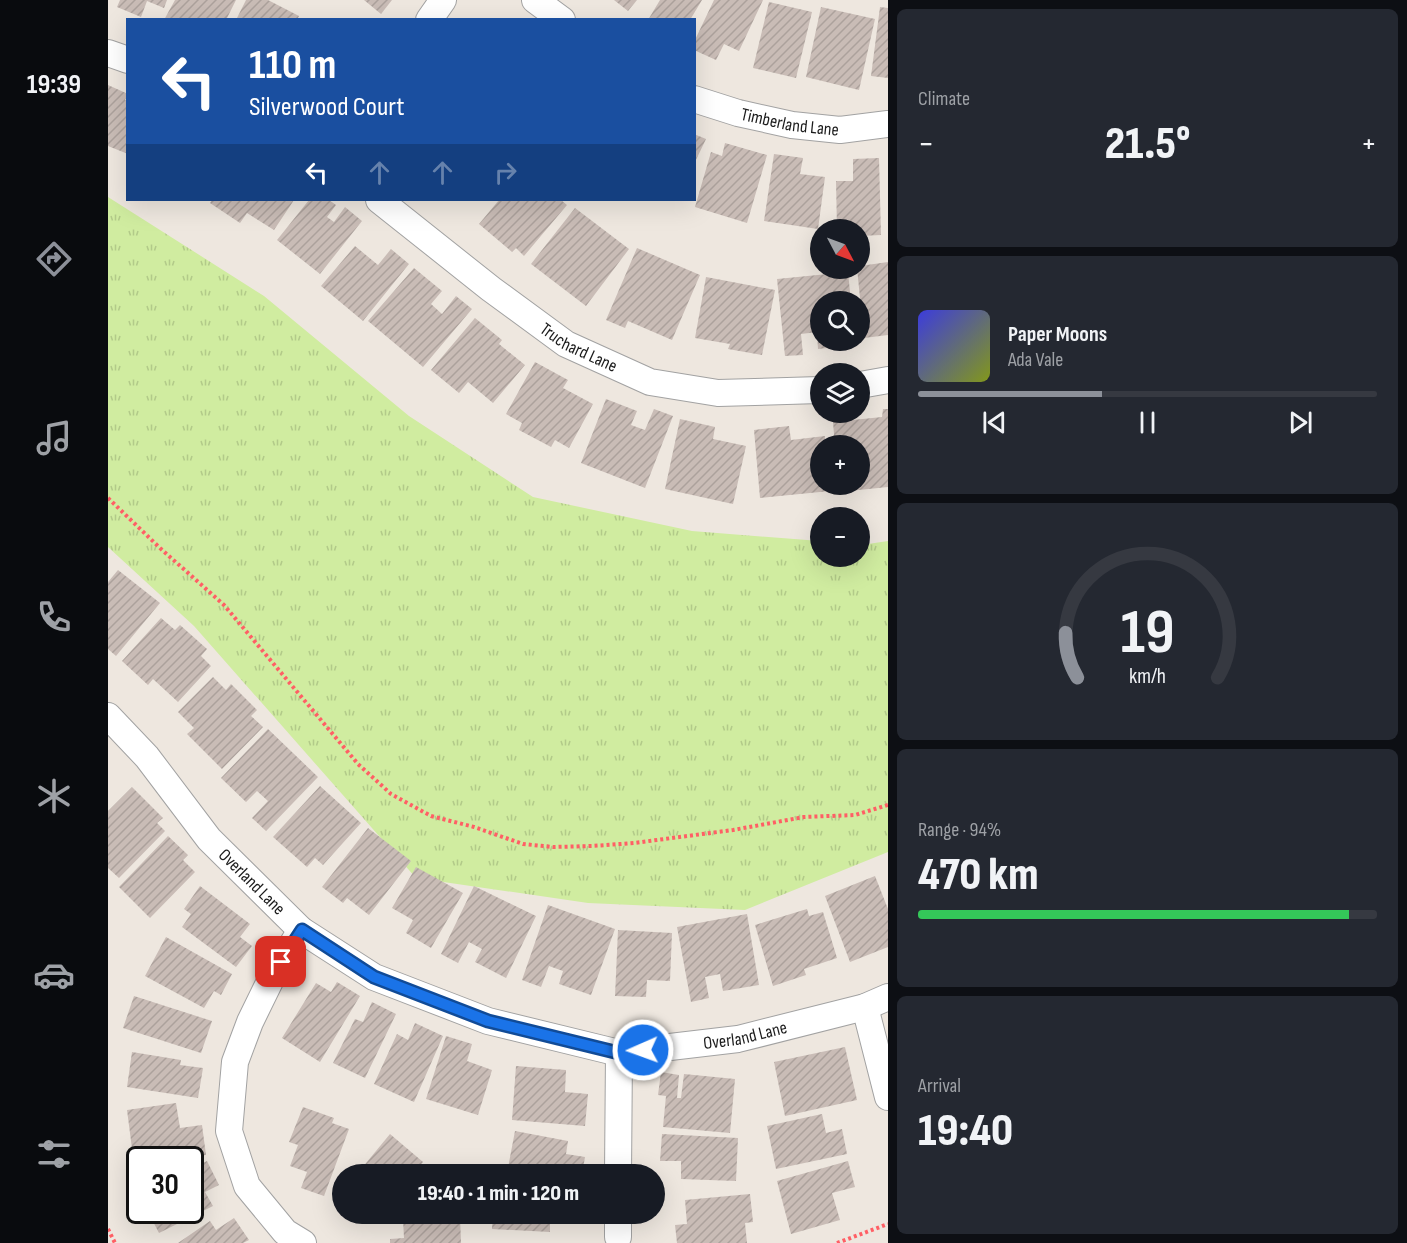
<!DOCTYPE html>
<html lang="en">
<head>
<meta charset="utf-8">
<style>
	:root { --surface:#171b24; --page:#242831; --text:#f1f3f6; --muted:#9ea1a6; --line:#363941; --accent:#8c9099 }
	body { margin:0; font-family:"Sofia Sans Condensed",sans-serif; background:var(--page); color:var(--text); height:100vh; display:flex; flex-direction:column; font-size:22px; white-space:nowrap }
	* { box-sizing:border-box; margin:0 }
	p { font-size:20px; color:var(--muted) }
	.icon { flex:none; width:33px; height:33px; fill:none; stroke:currentColor; stroke-width:2; stroke-linecap:round; stroke-linejoin:round }
	.map { position:relative; flex:1; overflow:hidden }
	.drawer { display:flex; flex-direction:column; gap:9px; padding:9px; background:#0d0f14; width:519px }
	.drawer>* { flex:none }
	.hud { position:absolute; left:18px; top:18px; width:570px; height:183px; border-radius:0px; box-shadow:0 6px 24px #0002; background:#1a4fa0; color:#fff; overflow:hidden }
	.needle { width:39px; rotate:131deg }
	.controls { position:absolute; left:702px; top:219px; display:grid; gap:12px }
	.controls a { display:grid; place-items:center; width:60px; height:60px; border-radius:50%; background:var(--surface); box-shadow:0 6px 24px #0002; font-size:30px }
	.speed { position:absolute; left:18px; top:1146px; display:flex; gap:12px; font-size:30px; font-weight:700; text-align:center }
	.speed>* { display:grid; place-content:center; width:78px; height:78px; border-radius:50%; background:var(--surface); box-shadow:0 6px 24px #0002; line-height:1 }
	.speed .limit { border:3px solid #111; border-radius:9px; background:#fff; color:#111 }
	.pin { position:absolute; display:grid; place-items:center; width:51px; height:51px; color:#fff; margin:-26px; border-radius:12px; box-shadow:0 3px 9px #0006 }
	.me { position:absolute; width:66px; margin:-33px; rotate:268deg; stroke-linejoin:round; filter:drop-shadow(0 0 4px #0008) }
	.turn { display:flex; align-items:center; gap:21px; height:126px; padding:0 24px; font-size:27px }
	.turn .icon { width:78px; height:78px; stroke-width:2.5 }
	.turn b { display:block; font-size:42px; line-height:51px }
	.lanes { display:flex; align-items:center; height:57px; padding:0 24px; background:#0003; justify-content:center; gap:30px; direction:ltr }
	.lanes .off { opacity:.35 }
	.big { font-size:45px; font-weight:800; line-height:1.1 }
	.drawer .card { flex:1; display:flex; flex-direction:column; justify-content:center; gap:9px; min-width:0; padding:0 21px; border-radius:9px; background:var(--page) }
	.drawer .dial { align-items:center; gap:0 }
	.dial svg { height:156px; overflow:visible; fill:none; stroke:var(--line); stroke-width:7; stroke-linecap:round; text-anchor:middle }
	.dial text { fill:var(--text); stroke:none }
	.song { display:flex; align-items:center; gap:18px }
	.cover { width:72px; height:72px; border-radius:9px; background:linear-gradient(135deg,hsl(240 70% 55%),hsl(70 70% 35%)) }
	.played { height:6px; border-radius:3px; background:linear-gradient(90deg,var(--accent) 40%,var(--line) 40%) }
	.keys { display:flex; justify-content:space-around; direction:ltr }
	.heat { display:flex; justify-content:space-between; align-items:center; font-size:33px; direction:ltr }
	.charge { height:9px; border-radius:4px; background:linear-gradient(90deg,#34c759 94%,var(--line) 0) }
	.trip { position:absolute; left:224px; top:1164px; width:333px; height:60px; border-radius:30px; background:var(--surface); box-shadow:0 6px 24px #0002; font-weight:800; line-height:60px; text-align:center }
	main { display:flex; flex:1; min-height:0 }
	.tab-bar { display:flex; flex-direction:column; width:108px; justify-content:space-around; align-items:center; background:#090b0e; color:var(--muted) }
	.tab-bar .icon { width:42px; height:42px }
	.tab-bar .active { color:var(--accent) }
	.tab-bar b { font-size:27px; color:var(--text) }
	.map>svg:first-child { display:block }
</style>
</head>
<body>
<main>
<nav class="tab-bar">
<b>19:39</b>
<svg class="icon active" aria-label="directions" viewBox="0 0 24 24"><path d="M12 3l9 9-9 9-9-9zM9 14v-3h6M13 9l2 2-2 2"/></svg>
<svg class="icon" aria-label="music" viewBox="0 0 24 24"><path d="M9 18V5l10-2v13"/><circle cx="6" cy="18" r="3"/><circle cx="16" cy="16" r="3"/></svg>
<svg class="icon" aria-label="phone" viewBox="0 0 24 24"><path d="M5 4h4l2 5-3 2q2 4 5 5l2-3 5 2v4C11 20 4 13 5 4z"/></svg>
<svg class="icon" aria-label="climate" viewBox="0 0 24 24"><path d="M12 3v18M4 7l16 10M4 17L20 7"/></svg>
<svg class="icon" aria-label="car" viewBox="0 0 24 24"><path d="M5 17H2v-5l4-1 3-4h7l3 4 3 1v5h-3M9 17h6M6 11h13"/><circle cx="7" cy="17" r="2"/><circle cx="17" cy="17" r="2"/></svg>
<svg class="icon" aria-label="filters" viewBox="0 0 24 24"><path d="M4 7h16M4 17h16"/><circle cx="9" cy="7" r="2"/><circle cx="15" cy="17" r="2"/></svg>
</nav>
<div class="map">
<svg width="780" height="1243" viewBox="0 0 780 1243">
	<defs>
		<pattern id="grass-tufts" width="24" height="20" patternUnits="userSpaceOnUse" patternTransform="scale(1.5)"><rect width="24" height="20" fill="#d0eca0"/><path d="M3 7l-1-3M5 7V3M7 7l1-3M15 17l-1-3M17 17v-4M19 17l1-3" fill="none" stroke="#b2ca89"/></pattern>
		<pattern id="building-hatch" width="6" height="6" patternUnits="userSpaceOnUse" patternTransform="scale(1.5)"><rect width="6" height="6" fill="#c9bcb6"/><path d="M-1 1l2-2M0 6l6-6M5 7l2-2" fill="none" stroke="#aca19c"/></pattern>
	</defs>
	<rect width="100%" height="100%" fill="#eee7df"/>
	<polygon fill="url(#grass-tufts)" points="0,197 156,296 301,416 425,497 584,531 712,541 712,556 752,556 752,544 760,544 780,541 780,852 637,910 480,903 308,878 86,626 0,547"/>
	<g fill="url(#building-hatch)">
		<polygon points="12,0 59,0 56,8 39,1 33,17 9,7"/>
		<polygon points="67,0 128,0 118,20 56,20"/>
		<polygon points="138,0 160,0 191,16 189,20 128,20"/>
		<polygon points="256,0 284,0 273,14"/>
		<polygon points="506,0 529,0 520,11"/>
		<polygon points="552,0 594,0 582,20 540,20"/>
		<polygon points="606,0 655,0 631,51 616,44 608,60 586,50 586,42"/>
		<polygon points="661,2 704,12 688,78 645,68"/>
		<polygon points="713,7 767,19 751,90 698,77"/>
		<polygon points="772,7 780,8 780,78 763,76"/>
		<polygon points="0,85 20,94 17,100 20,101 20,154 0,146"/>
		<polygon points="586,134 598,139 586,164"/>
		<polygon points="617,143 659,155 639,223 587,207 603,152 614,156"/>
		<polygon points="666,154 695,158 692,174 717,177 710,229 656,221"/>
		<polygon points="771,158 773,235 752,236 752,230 729,230 728,181 745,181 745,159"/>
		<polygon points="104,200 186,200 166,230 139,213 132,223 102,203"/>
		<polygon points="201,200 221,200 228,205 219,217 226,222 237,207 254,221 212,274 169,240"/>
		<polygon points="391,200 453,200 459,205 416,256 408,248 404,252 371,224"/>
		<polygon points="467,208 521,249 478,306 423,264"/>
		<polygon points="247,246 270,265 283,249 301,264 255,321 213,286"/>
		<polygon points="529,248 592,275 564,340 520,321 517,328 498,320"/>
		<polygon points="780,262 780,335 756,338 749,268 752,268 752,266"/>
		<polygon points="306,268 334,291 323,304 334,314 348,296 364,309 315,367 260,321"/>
		<polygon points="740,272 743,302 712,302 712,340 747,340 747,345 710,349 709,332 693,334 695,355 677,356 669,279"/>
		<polygon points="598,277 667,290 654,355 620,349 622,344 587,338"/>
		<polygon points="367,318 394,340 391,344 417,365 385,403 360,382 351,393 323,370"/>
		<polygon points="427,362 460,380 455,388 485,404 461,448 447,440 443,447 411,430 414,423 398,414"/>
		<polygon points="498,399 529,411 523,425 537,430 546,409 565,416 537,488 473,463"/>
		<polygon points="775,409 780,409 780,487 731,492 731,484 752,484 752,446 727,446 725,422 774,417"/>
		<polygon points="572,419 607,427 605,439 638,446 625,504 557,489"/>
		<polygon points="681,426 683,440 717,436 717,446 712,446 712,484 721,484 722,491 652,498 646,430"/>
		<polygon points="10,570 52,603 8,656 0,649 0,582"/>
		<polygon points="53,618 67,630 72,625 99,649 93,656 103,666 70,702 45,679 40,685 14,661"/>
		<polygon points="105,677 118,690 123,684 149,710 143,716 155,727 114,769 79,734 86,728 70,712"/>
		<polygon points="160,729 210,777 158,831 144,818 160,801 149,791 138,802 113,778"/>
		<polygon points="212,786 253,823 215,865 207,858 199,867 165,837"/>
		<polygon points="24,787 55,818 49,823 57,831 11,878 0,868 0,811"/>
		<polygon points="260,828 303,861 261,915 239,898 235,903 214,887"/>
		<polygon points="60,836 80,855 75,860 87,872 42,918 11,887"/>
		<polygon points="308,867 355,893 323,948 298,933 305,920 284,908"/>
		<polygon points="767,876 780,909 780,947 742,962 717,896"/>
		<polygon points="92,886 142,924 132,937 144,946 128,967 74,927 83,914 76,909"/>
		<polygon points="366,886 428,916 398,978 367,962 374,949 361,942 350,963 333,954"/>
		<polygon points="440,905 507,929 483,995 451,984 455,971 441,966 433,987 414,980"/>
		<polygon points="699,909 701,916 715,912 729,958 696,969 698,975 665,986 647,925"/>
		<polygon points="639,914 651,985 615,991 612,974 597,977 601,998 583,1002 569,927"/>
		<polygon points="510,930 564,933 562,981 539,980 538,997 507,996"/>
		<polygon points="58,937 124,974 113,995 106,991 96,1008 37,976"/>
		<polygon points="229,982 252,996 212,1062 174,1038 208,983 223,992"/>
		<polygon points="26,996 104,1021 93,1053 15,1028"/>
		<polygon points="264,1002 288,1014 257,1078 225,1063 247,1019 255,1022"/>
		<polygon points="307,1023 335,1036 306,1102 266,1084 289,1034 300,1040"/>
		<polygon points="338,1036 364,1044 359,1061 384,1070 370,1115 318,1099"/>
		<polygon points="737,1047 749,1100 677,1116 666,1062"/>
		<polygon points="24,1052 73,1060 72,1065 95,1068 90,1098 19,1087"/>
		<polygon points="408,1066 458,1070 457,1092 480,1094 477,1126 404,1120"/>
		<polygon points="553,1072 571,1075 569,1098 573,1098 576,1074 627,1079 622,1133 555,1127 558,1096 550,1095"/>
		<polygon points="68,1103 72,1128 94,1125 98,1155 62,1160 32,1160 32,1164 26,1164 19,1110"/>
		<polygon points="195,1107 226,1118 224,1123 241,1129 216,1196 193,1188 199,1172 182,1166 190,1145 181,1142"/>
		<polygon points="714,1114 718,1133 734,1129 739,1154 668,1169 659,1126"/>
		<polygon points="407,1131 460,1141 458,1154 477,1157 474,1174 408,1174 399,1173"/>
		<polygon points="282,1134 315,1162 305,1174 249,1174"/>
		<polygon points="554,1134 630,1138 628,1181 573,1179 573,1161 552,1161"/>
		<polygon points="99,1161 111,1185 97,1192 105,1206 51,1233 39,1210 82,1210 82,1169"/>
		<polygon points="740,1161 747,1187 724,1193 732,1220 683,1234 669,1181"/>
		<polygon points="642,1194 645,1222 637,1223 639,1243 569,1243 567,1225 579,1224 577,1200"/>
		<polygon points="385,1214 442,1214 442,1232 384,1229"/>
		<polygon points="352,1216 353,1243 282,1243 282,1239 296,1238 295,1219"/>
		<polygon points="126,1218 141,1240 135,1243 70,1243 102,1221 108,1230"/>
	</g>
	<g fill="none" stroke-linecap="round" stroke-linejoin="round">
		<g stroke="#a2a2a2" stroke-width="28">
			<g id="minor">
				<polyline points="427,0 454,20"/>
				<polyline points="321,20 335,0"/>
				<polyline points="0,53 20,60"/>
				<path id="s1" d="M586,99l44,14 54,12 48,5 48,-6"/>
				<path id="s2" d="M271,200l112,89 75,55 84,38 68,11 102,-3"/>
				<polyline points="752,385 780,380"/>
				<path id="s3" d="M0,716l39,41 62,82 92,91 73,47 114,44 131,32 119,-14 127,-32 23,-10"/>
				<polyline points="193,930 163,979 142,1022 127,1062 121,1131 139,1186 177,1232 195,1243"/>
				<polyline points="757,1007 780,1097"/>
				<polyline points="510,1174 511,1053"/>
				<polyline points="510,1237 510,1214"/>
			</g>
		</g>
		<g stroke="#ff5f65" stroke-width="4" stroke-dasharray="3 3" stroke-linecap="butt">
			<polyline points="0,498 52,548 116,605 250,764 283,794 323,816 366,827 415,844 445,847 484,846 526,843 625,830 696,817 747,815 780,805"/>
			<polyline points="0,1229 7,1243"/>
			<polyline points="729,1243 780,1224"/>
		</g>
		<use href="#minor" stroke="#fff" stroke-width="26"/>
	</g>
	<g fill="none" stroke-linecap="round" stroke-linejoin="round">
		<g stroke="#114b97" stroke-width="15">
			<polyline id="route" points="173,962 194,930 266,977 380,1021 511,1053 535,1050"/>
		</g>
		<use href="#route" stroke="#1a73e8" stroke-width="10"/>
	</g>
	<g text-anchor="middle" stroke-width="4.5" stroke-linejoin="round" paint-order="stroke">
		<g font-size="18" fill="#1b1b1b" stroke="#fff">
			<text dy="6" stroke="none"><textPath href="#s1" startOffset="99">Timberland Lane</textPath></text>
			<text dy="6" stroke="none"><textPath href="#s2" startOffset="249">Truchard Lane</textPath></text>
			<text dy="6" stroke="none"><textPath href="#s3" startOffset="220">Overland Lane</textPath></text>
			<text dy="6" stroke="none"><textPath href="#s3" startOffset="760">Overland Lane</textPath></text>
		</g>
	</g>
</svg>
<div class="controls">
<a><svg class="needle" viewBox="-14 -14 28 28"><path d="M0-13l5 13h-10z" fill="#e53935"/><path d="M0 13l5-13h-10z" fill="#9ea1a6"/></svg></a>
<a><svg class="icon" aria-label="search" viewBox="0 0 24 24"><circle cx="10" cy="10" r="6"/><path d="M15 15l6 6"/></svg></a>
<a><svg class="icon" aria-label="layers" viewBox="0 0 24 24"><path d="M12 4l9 5-9 5-9-5zM3 14l9 5 9-5"/></svg></a>
<a>+</a>
<a>−</a>
</div>
<div class="speed"><div class="limit">30</div></div>
<div class="pin" style="left:173px;top:962px;background:#d93025"><svg class="icon" aria-label="arrive" viewBox="0 0 24 24"><path d="M6 21V4h12l-3 4 3 4H6"/></svg></div>
<svg class="me" style="left:535px;top:1050px" viewBox="-20 -20 40 40"><circle r="17" fill="#1a73e8" stroke="#fff" stroke-width="3"/><path d="M0-11L8 9 0 5-8 9z" fill="#fff"/></svg>
<div class="trip">19:40 · 1 min · 120 m</div>
<div class="hud">
<div class="turn"><svg class="icon" aria-label="left" viewBox="0 0 24 24"><path d="M17 20v-9H6M10 6l-5 5 5 5"/></svg><div><b>110 m</b>Silverwood Court</div></div>
<div class="lanes"><svg class="icon" aria-label="left" viewBox="0 0 24 24"><path d="M17 20v-9H6M10 6l-5 5 5 5"/></svg><svg class="icon off" aria-label="ahead" viewBox="0 0 24 24"><path d="M12 20V5M6 11l6-6 6 6"/></svg><svg class="icon off" aria-label="ahead" viewBox="0 0 24 24"><path d="M12 20V5M6 11l6-6 6 6"/></svg><svg class="icon off" aria-label="right" viewBox="0 0 24 24"><path d="M7 20v-9h11M14 6l5 5-5 5"/></svg></div>
</div>
</div>
<section class="drawer">
<div class="card"><p>Climate</p>
<div class="heat"><a>−</a><b class="big">21.5°</b><a>+</a></div>
</div>
<div class="card">
<div class="song"><i class="cover"></i><div><b>Paper Moons</b><p>Ada Vale</p></div></div>
<div class="played"></div>
<div class="keys"><svg class="icon" aria-label="previous" viewBox="0 0 24 24"><path d="M18 5L8 12l10 7zM5 5v14"/></svg><svg class="icon" aria-label="pause" viewBox="0 0 24 24"><path d="M8 5v14M16 5v14"/></svg><svg class="icon" aria-label="next" viewBox="0 0 24 24"><path d="M6 5l10 7-10 7zM19 5v14"/></svg></div>
</div>
<div class="card dial"><svg viewBox="0 0 100 80">
<path d="M14 69A42 42 0 1 1 86 69"/>
<path d="M14 69A42 42 0 0 1 8 46" stroke="#8c9099"/>
<text x="50" y="56" font-size="32" font-weight="700">19</text>
<text x="50" y="72" font-size="11">km/h</text>
</svg></div>
<div class="card"><p>Range · 94%</p><b class="big">470 km</b><div class="charge"></div></div>
<div class="card"><p>Arrival</p><b class="big">19:40</b></div>
</section>
</main>
</body>
</html>
